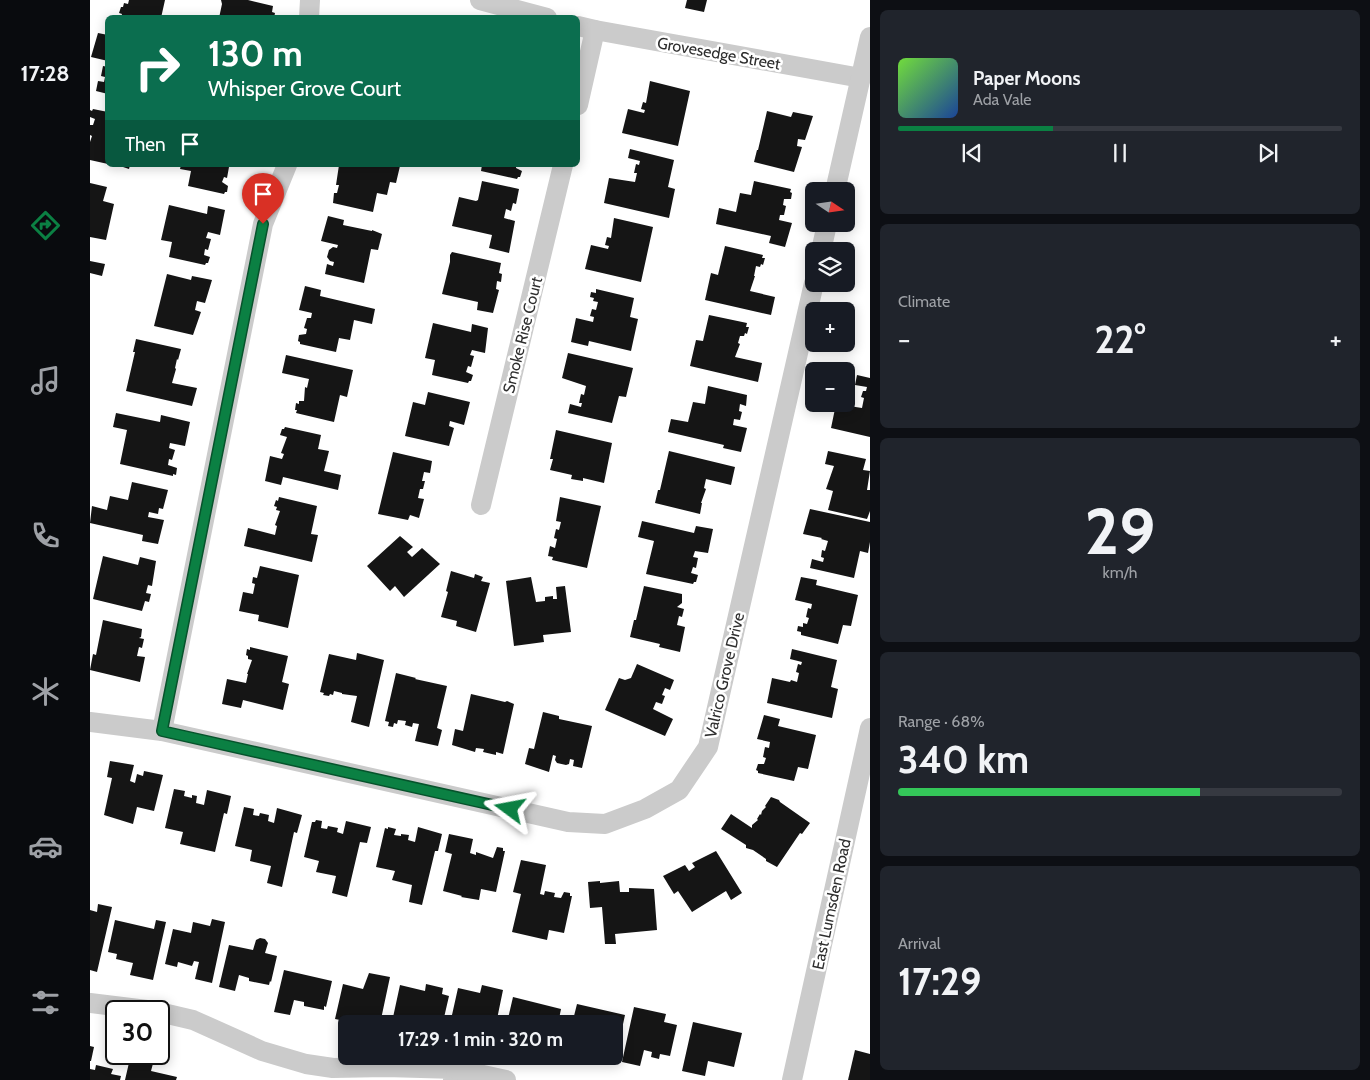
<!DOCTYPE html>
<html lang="en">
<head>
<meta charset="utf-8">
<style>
	:root { --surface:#171b24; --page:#20242c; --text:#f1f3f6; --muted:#9ea1a6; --line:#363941; --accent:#0b8043 }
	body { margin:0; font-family:Cabin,sans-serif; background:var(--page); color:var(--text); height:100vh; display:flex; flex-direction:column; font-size:19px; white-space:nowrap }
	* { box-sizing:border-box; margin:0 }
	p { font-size:16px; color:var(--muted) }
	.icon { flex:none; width:28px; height:28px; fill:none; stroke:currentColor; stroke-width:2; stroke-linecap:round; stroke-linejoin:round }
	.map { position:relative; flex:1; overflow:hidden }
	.panel { display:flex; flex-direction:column; gap:10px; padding:10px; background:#0d0f14; width:500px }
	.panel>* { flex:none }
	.banner { position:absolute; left:15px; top:15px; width:475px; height:152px; border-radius:8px; box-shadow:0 2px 12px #0003; background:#0b6e4f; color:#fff; overflow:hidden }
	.needle { width:32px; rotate:103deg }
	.controls { position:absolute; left:715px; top:182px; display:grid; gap:10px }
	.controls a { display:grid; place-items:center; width:50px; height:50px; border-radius:8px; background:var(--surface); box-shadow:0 2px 12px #0003; font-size:25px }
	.speed { position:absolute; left:15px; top:1000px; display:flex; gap:10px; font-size:25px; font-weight:700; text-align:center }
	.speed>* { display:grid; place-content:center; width:65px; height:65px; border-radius:50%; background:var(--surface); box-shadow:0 2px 12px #0003; line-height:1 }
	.speed .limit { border:2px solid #111; border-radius:8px; background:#fff; color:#111 }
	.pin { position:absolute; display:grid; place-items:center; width:42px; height:42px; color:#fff; margin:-51px -21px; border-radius:50% 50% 50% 0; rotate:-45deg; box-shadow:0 0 5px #0007 }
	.pin .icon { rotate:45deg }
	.me { position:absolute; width:55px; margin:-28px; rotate:283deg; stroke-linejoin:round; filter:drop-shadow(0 0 4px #0008) }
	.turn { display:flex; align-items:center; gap:18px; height:105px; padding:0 20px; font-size:22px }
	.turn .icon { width:65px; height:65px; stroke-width:2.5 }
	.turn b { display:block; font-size:35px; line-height:42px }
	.then { display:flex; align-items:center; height:48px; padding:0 20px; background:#0003; gap:10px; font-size:19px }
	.big { font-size:38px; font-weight:700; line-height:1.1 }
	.panel .widget { flex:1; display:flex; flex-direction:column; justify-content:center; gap:8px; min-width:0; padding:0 18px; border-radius:8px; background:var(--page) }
	.panel .dial { align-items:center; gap:0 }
	.dial b { font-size:65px; line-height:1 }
	.song { display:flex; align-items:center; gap:15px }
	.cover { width:60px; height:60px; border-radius:8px; background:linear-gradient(135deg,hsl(100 70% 55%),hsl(220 70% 35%)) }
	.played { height:5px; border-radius:2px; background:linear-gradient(90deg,var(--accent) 35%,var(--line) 35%) }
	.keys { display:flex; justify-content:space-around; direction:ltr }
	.heat { display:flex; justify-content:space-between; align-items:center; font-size:28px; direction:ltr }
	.charge { height:8px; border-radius:4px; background:linear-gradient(90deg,#34c759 68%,var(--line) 0) }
	.trip { position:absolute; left:248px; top:1015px; width:285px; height:50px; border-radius:8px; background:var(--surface); box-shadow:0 2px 12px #0003; font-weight:700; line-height:50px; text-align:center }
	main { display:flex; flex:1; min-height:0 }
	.tab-bar { display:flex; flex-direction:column; width:90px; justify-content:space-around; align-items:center; background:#090b0e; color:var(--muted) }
	.tab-bar .icon { width:35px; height:35px }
	.tab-bar .selected { color:var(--accent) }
	.tab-bar b { font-size:22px; color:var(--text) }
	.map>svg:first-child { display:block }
</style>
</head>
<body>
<main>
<nav class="tab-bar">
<b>17:28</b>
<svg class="icon selected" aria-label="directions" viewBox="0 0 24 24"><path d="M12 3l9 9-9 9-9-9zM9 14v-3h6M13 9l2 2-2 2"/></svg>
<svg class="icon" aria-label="music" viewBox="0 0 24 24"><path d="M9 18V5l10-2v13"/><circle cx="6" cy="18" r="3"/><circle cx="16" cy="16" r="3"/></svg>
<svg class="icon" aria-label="phone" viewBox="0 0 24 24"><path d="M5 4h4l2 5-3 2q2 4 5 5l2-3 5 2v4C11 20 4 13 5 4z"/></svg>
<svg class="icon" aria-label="climate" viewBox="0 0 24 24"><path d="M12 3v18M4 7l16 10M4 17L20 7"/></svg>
<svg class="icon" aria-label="car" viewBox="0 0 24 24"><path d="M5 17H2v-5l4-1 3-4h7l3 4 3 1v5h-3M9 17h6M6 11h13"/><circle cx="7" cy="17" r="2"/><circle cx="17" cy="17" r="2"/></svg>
<svg class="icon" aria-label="filters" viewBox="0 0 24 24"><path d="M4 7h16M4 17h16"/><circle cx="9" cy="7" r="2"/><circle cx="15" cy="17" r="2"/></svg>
</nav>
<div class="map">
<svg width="780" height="1080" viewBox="0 0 780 1080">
	<rect width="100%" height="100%" fill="#fff"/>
	<g fill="#151515">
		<polygon points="39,0 75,0 71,18 31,18 32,14 29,13 31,7 33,7 34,3 38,4"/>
		<polygon points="131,0 158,0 183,6 182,12 185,13 184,18 129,18 132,4"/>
		<polygon points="597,0 617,0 614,12 595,8"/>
		<polygon points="8,33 18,35 18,61 1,57"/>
		<polygon points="13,66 18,67 18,94 6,91 8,81 14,82 15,77 11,76"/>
		<polygon points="560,81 600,91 588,146 532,133 538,109 554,113 555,110 551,109 553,102 556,103"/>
		<polygon points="3,109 18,112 18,164 0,160 0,142 2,136 0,135 0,125 3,125 5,119 0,117 0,110 2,111"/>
		<polygon points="677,111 701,117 703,112 723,116 715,140 708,139 707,146 712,147 704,172 664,162 667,150 668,150"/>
		<polygon points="540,149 584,160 578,187 585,189 579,218 514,203 519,178 545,182 547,173 544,173 546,164 549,165 550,161 538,158"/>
		<polygon points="27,165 40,165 39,169"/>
		<polygon points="91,165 135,165 139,167 137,178 134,177 132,182 138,186 137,192 135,192 134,194 98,186 101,171 90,169"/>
		<polygon points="249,165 306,165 310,166 306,183 300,182 297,195 287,193 283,212 243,203 244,193 247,193 249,185 246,185"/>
		<polygon points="392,165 426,165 426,168 432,171 430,177 428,177 427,179 391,171"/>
		<polygon points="392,181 429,189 426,204 423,203 421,211 416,209 414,218 425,221 419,253 399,248 402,235 362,226 369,197 386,201 388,200"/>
		<polygon points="664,181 701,189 700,192 702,193 701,199 694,199 693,205 696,206 694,215 690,215 689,220 702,223 695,247 679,243 681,236 626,224 629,208 646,212 650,193 661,195"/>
		<polygon points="0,183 17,187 13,201 24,204 16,240 0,237"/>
		<polygon points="79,205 117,214 118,206 135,210 130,235 118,232 116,238 121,239 118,250 115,249 114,255 120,257 118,263 116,263 115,265 79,257 82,242 71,240"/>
		<polygon points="238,216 254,220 253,225 282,231 282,230 292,234 288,250 281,249 274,283 235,274 237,264 243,266 244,262 240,261 237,257 239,250 243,247 247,248 248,245 231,241"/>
		<polygon points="524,218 563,227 551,282 495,269 501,245 518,249 519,246 515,245 517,237 521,238"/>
		<polygon points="635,246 673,255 672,258 675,258 673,265 671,264 670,267 666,266 664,276 665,276 660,291 685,297 681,315 615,300 621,273 628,275"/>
		<polygon points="362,252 411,263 409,273 412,274 411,282 407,281 406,289 409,290 403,313 387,310 388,302 352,294 360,262 360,255"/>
		<polygon points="0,261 15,264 12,276 0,273"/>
		<polygon points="77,274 101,280 102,276 122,280 115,303 107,301 105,310 111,312 103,335 64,326"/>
		<polygon points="215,286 231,290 230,296 285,309 282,324 264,320 260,340 249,338 246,352 210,344 210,342 208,341 209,335 216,334 217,329 214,328 217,318 221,318 222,313 209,310"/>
		<polygon points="506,289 544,298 540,317 548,319 541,351 499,341 498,346 481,342 486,318 503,322 504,317 500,316 502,309 506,310 508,302 503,301 504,298 500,297 501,292 506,293"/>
		<polygon points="619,315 657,323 656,327 659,327 657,334 655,333 654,336 650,336 648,343 650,344 645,357 672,363 668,382 600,366 606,340 613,341"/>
		<polygon points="343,323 381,332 382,324 398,328 395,353 382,350 380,355 384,356 381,367 378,366 376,372 383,375 381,381 379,381 378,383 342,375 345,360 335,358"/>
		<polygon points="46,339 91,349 88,360 87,359 85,368 86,369 82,383 107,388 102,406 36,391 45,352 43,352"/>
		<polygon points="478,353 543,368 536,397 529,396 522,423 478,413 480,404 491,407 492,403 489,403 491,394 494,395 496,386 472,378"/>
		<polygon points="196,355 263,370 257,397 250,395 244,422 206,413 207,410 205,410 206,403 209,404 209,401 214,401 215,387 217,388 219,379 192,373"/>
		<polygon points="767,375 780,378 780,437 741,428 746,404 772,408 774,398 771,397 773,391 776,391 777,387 765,385"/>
		<polygon points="618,386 657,395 656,406 650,404 649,411 652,412 650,420 644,419 643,425 657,428 651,452 633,448 634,445 578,432 581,419 598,422 603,402 615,404"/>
		<polygon points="338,392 380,402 374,425 360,421 359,426 364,428 359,446 315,436 323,402 335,405"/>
		<polygon points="26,413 70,422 71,415 100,422 95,446 80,443 79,448 85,450 82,460 79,459 78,465 87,468 86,475 83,474 83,476 30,464 37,430 23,427"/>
		<polygon points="195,427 231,435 228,449 239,451 234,471 251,475 248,490 193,477 191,485 175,481 180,456 192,459 194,454 191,453 197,437 190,435 192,429 194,429"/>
		<polygon points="466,430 522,443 514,483 493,478 493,481 481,479 482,475 460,470 463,459 460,459"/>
		<polygon points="579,451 645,467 641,485 616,479 614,488 616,489 611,503 612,503 610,514 565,503 568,490 570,490"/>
		<polygon points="738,451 776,459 773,470 780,471 777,490 780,490 780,511 777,519 738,510 743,491 736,489 744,466 735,464"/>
		<polygon points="303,452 342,461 340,473 334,472 332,481 335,481 333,489 330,489 328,498 334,499 329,518 320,515 318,520 288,514"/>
		<polygon points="42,482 78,490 73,509 69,508 68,514 59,512 58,517 74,520 68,544 52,541 53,535 0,523 2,506 17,510 20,496 38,500"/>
		<polygon points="189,497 227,506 221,534 228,535 222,562 154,546 158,528 185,535 187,526 185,525 190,511 186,510 187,507 184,506 186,500 188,501"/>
		<polygon points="470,497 511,506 497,568 462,560 463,557 458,556 460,546 465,548 467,539 464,538 466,529 469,530 471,522 466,521"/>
		<polygon points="720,509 780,522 780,542 778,553 770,551 764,578 720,568 722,559 733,562 734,558 731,557 732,550 735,551 738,541 731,539 732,538 713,534"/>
		<polygon points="552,521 604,533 606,526 623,529 618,553 605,551 603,557 608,558 606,568 603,567 601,573 608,575 606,582 604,582 603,584 556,574 564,541 548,537"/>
		<polygon points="310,536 323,547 317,552 322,557 332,548 350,564 314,597 305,586 300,591 277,566"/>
		<polygon points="13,556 48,565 50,557 66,561 62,586 58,585 56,593 61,594 59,602 55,601 52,611 3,599"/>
		<polygon points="170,566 209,575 198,628 168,621 169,615 149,611 153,592 163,594 165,584 162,583 163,577 167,578"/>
		<polygon points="361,571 384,578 385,574 393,577 391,581 400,583 386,632 366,626 367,621 351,617 358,592 356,591"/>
		<polygon points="441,577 446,602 455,601 455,597 463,596 463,599 467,599 466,587 475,586 481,632 453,635 454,642 424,646 416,581"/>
		<polygon points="711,577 727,580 726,585 768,595 761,626 753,625 748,644 711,635 711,632 707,631 708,626 713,627 713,623 717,624 719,618 716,617 718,608 721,609 722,604 705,600"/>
		<polygon points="554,586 592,594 592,603 587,607 594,609 592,617 589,616 587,625 595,627 590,652 569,647 570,644 540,637 544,620 546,620"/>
		<polygon points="13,620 52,629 51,637 49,638 54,639 52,648 49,647 47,656 55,657 50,682 0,670 3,654 6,655"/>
		<polygon points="160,647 198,656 192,682 199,684 193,710 153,700 151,708 132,704 137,679 156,683 158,674 157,674 162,660 158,659 158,656 156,655 157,649 160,650"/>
		<polygon points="702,649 747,660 741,687 748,689 742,718 677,703 682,678 700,682 701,680 707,682 709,673 706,672 708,664 711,665 712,662 700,659"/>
		<polygon points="267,653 294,660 279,727 261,722 267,696 252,694 252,693 244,691 243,695 240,694 239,696 233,695 234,693 230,692 239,654 266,660"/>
		<polygon points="547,664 584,680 580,690 575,688 572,695 575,696 572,704 566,702 563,709 583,719 575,736 515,710 529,678 535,680 541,678"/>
		<polygon points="306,673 326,678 325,679 357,686 347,728 352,730 348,746 325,741 329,724 323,723 322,727 315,725 316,721 308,720 307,724 304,723 303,727 298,726 299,722 295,721"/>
		<polygon points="381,694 415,702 417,701 424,704 413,754 406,752 406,755 393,752 394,749 386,748 385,752 362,745 365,729 373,731"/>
		<polygon points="453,712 469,716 469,719 502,726 492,768 483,766 484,760 480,759 479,764 476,765 467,763 465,760 466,756 463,755 459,772 435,764 439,748 444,749"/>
		<polygon points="674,715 690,719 688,726 726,735 718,769 708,767 704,781 668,773 668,771 666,770 668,764 674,764 676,758 673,757 675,747 679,748 680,742 667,739"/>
		<polygon points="20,761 44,765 40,781 45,783 47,774 53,776 54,771 73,775 64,811 47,807 43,824 14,815 22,778 17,777"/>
		<polygon points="84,789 95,791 94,796 102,798 102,795 107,796 106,803 114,805 117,790 141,796 137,814 134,813 125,852 90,844 93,832 75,828"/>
		<polygon points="681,797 689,800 690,802 720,823 712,834 710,833 687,867 676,861 676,859 663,850 656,848 656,845 631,829 641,814 662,828 662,825 668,820 667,819 670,814 671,815 672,811 676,807 675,806"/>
		<polygon points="154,807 164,809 163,815 169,816 170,813 179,815 178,821 184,823 187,808 212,815 207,833 204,832 192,887 177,883 181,866 160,861 162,850 145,846"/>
		<polygon points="226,820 232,821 231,828 237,829 238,826 248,828 247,832 253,834 256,821 281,827 277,843 270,842 257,897 242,893 246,876 226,872 229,861 214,857 222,822 225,822"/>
		<polygon points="298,827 306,829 304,835 311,836 311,834 319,835 318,840 325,842 328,827 352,834 348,851 345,851 332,905 319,902 322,885 302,880 305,871 286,867 295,828 298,829"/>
		<polygon points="359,834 383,839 380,853 386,855 386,852 403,858 407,847 413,848 413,851 415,851 406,892 391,889 389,900 371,897 372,896 353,891 362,854 355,852"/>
		<polygon points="626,851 652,893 641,900 636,891 602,912 588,891 584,894 573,876 595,865 599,871 605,867 602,863"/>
		<polygon points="431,860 456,865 450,894 454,895 455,891 465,893 464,897 471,898 474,892 480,893 480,896 482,896 474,933 459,930 457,940 422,932 431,894 423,892"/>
		<polygon points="510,881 510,883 529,881 530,892 539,892 539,888 564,889 567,930 525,934 526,944 515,944 512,907 500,908 498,882"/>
		<polygon points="8,904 22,907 7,972 0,970 0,910 7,912"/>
		<polygon points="122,919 135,922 122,983 105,979 109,962 104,961 102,966 88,962 87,967 75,964 83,929 101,933 103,922 120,926"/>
		<polygon points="25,920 64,929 66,920 76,922 63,980 40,975 43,963 26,959 27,954 18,952"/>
		<polygon points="170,938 175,939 178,943 175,953 187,956 181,982 180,981 179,985 159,981 159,978 149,975 145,991 129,987 139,945 163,950 166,940"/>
		<polygon points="194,970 242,981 236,1007 234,1006 234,1010 214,1006 214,1002 204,1000 200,1015 184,1012"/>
		<polygon points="279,973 300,977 290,1024 271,1024 272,1019 262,1017 256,1016 255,1021 245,1019 253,984 273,989"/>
		<polygon points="336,984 353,988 352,994 359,996 353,1022 351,1022 351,1024 339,1023 330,1021 331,1018 320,1015 318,1024 302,1022 310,985 335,991"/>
		<polygon points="392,985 413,990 406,1024 360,1024 368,988 390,993"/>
		<polygon points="423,997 471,1009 468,1024 417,1023"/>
		<polygon points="487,1004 535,1015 528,1047 524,1046 524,1024 482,1024"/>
		<polygon points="544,1007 576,1014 574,1022 587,1025 580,1056 570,1054 569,1059 561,1057 562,1052 554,1050 550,1066 532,1062"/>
		<polygon points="603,1022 652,1033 644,1067 618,1061 615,1076 592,1071"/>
		<polygon points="0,1046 4,1047 1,1061 0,1061"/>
		<polygon points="765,1050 780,1054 780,1080 758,1080"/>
		<polygon points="41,1054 54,1054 65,1056 61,1071 87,1077 86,1080 35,1080"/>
		<polygon points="6,1065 23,1069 21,1074 31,1076 30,1080 0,1080 0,1069 5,1070"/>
	</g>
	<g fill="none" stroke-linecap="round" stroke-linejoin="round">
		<g stroke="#cbcbcb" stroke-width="20">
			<polyline points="390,0 457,18"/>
			<polyline points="219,18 220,0"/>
			<polyline points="488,26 505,30 771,78"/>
			<polyline points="488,105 505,30"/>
			<polyline points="745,191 780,37"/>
			<polyline points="731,251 737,224"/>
			<polyline points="391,505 473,165"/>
			<polyline points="0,722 72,731 478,822 515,824 555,809 589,790 618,747 724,283"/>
			<polyline points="72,731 173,224 197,165"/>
			<polyline points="0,1003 65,1011"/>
			<polyline points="69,1012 103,1020 172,1051 216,1064 243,1068 296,1067 366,1069 363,1080"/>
			<polyline points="366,1069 416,1080"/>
			<polyline points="702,1080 780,728"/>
		</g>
	</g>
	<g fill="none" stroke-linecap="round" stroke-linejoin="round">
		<g stroke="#07532c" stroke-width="12">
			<polyline id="route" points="173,224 72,731 420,809"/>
		</g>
		<use href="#route" stroke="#0b8043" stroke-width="9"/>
	</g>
	<g text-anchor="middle" stroke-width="5" stroke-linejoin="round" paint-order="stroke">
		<g font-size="16" fill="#2e2e2e" stroke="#fff">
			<text transform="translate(629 53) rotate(10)" y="6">Grovesedge Street</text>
			<text transform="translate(432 335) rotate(-76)" y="6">Smoke Rise Court</text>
			<text transform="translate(634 675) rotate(-77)" y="6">Valrico Grove Drive</text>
			<text transform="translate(741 904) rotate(-78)" y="6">East Lumsden Road</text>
		</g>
	</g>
</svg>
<div class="controls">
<a><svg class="needle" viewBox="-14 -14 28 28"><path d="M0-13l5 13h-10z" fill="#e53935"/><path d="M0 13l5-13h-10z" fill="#9ea1a6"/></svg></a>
<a><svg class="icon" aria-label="layers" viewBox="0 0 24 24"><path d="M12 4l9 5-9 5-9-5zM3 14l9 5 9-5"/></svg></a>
<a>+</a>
<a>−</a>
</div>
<div class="speed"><div class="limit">30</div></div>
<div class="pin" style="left:173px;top:224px;background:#d93025"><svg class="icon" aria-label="arrive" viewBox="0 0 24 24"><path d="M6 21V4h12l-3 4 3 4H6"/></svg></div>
<svg class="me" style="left:420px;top:809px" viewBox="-20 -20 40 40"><path d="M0-17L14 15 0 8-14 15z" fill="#0b8043" stroke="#fff" stroke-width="4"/></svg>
<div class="trip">17:29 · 1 min · 320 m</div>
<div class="banner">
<div class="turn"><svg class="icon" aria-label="right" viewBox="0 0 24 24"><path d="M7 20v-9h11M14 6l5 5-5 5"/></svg><div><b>130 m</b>Whisper Grove Court</div></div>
<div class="then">Then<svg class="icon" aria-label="arrive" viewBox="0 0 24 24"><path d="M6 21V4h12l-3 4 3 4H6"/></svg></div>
</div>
</div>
<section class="panel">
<div class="widget">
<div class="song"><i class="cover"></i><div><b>Paper Moons</b><p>Ada Vale</p></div></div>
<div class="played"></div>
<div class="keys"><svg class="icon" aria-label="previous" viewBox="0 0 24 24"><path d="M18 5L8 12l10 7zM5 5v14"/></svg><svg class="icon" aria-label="pause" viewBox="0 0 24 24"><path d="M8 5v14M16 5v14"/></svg><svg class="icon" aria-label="next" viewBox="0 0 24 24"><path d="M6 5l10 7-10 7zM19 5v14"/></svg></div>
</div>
<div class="widget"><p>Climate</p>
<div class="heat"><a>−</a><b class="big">22°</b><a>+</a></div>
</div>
<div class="widget dial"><b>29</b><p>km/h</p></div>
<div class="widget"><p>Range · 68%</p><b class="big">340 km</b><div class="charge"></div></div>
<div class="widget"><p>Arrival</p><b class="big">17:29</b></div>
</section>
</main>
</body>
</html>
